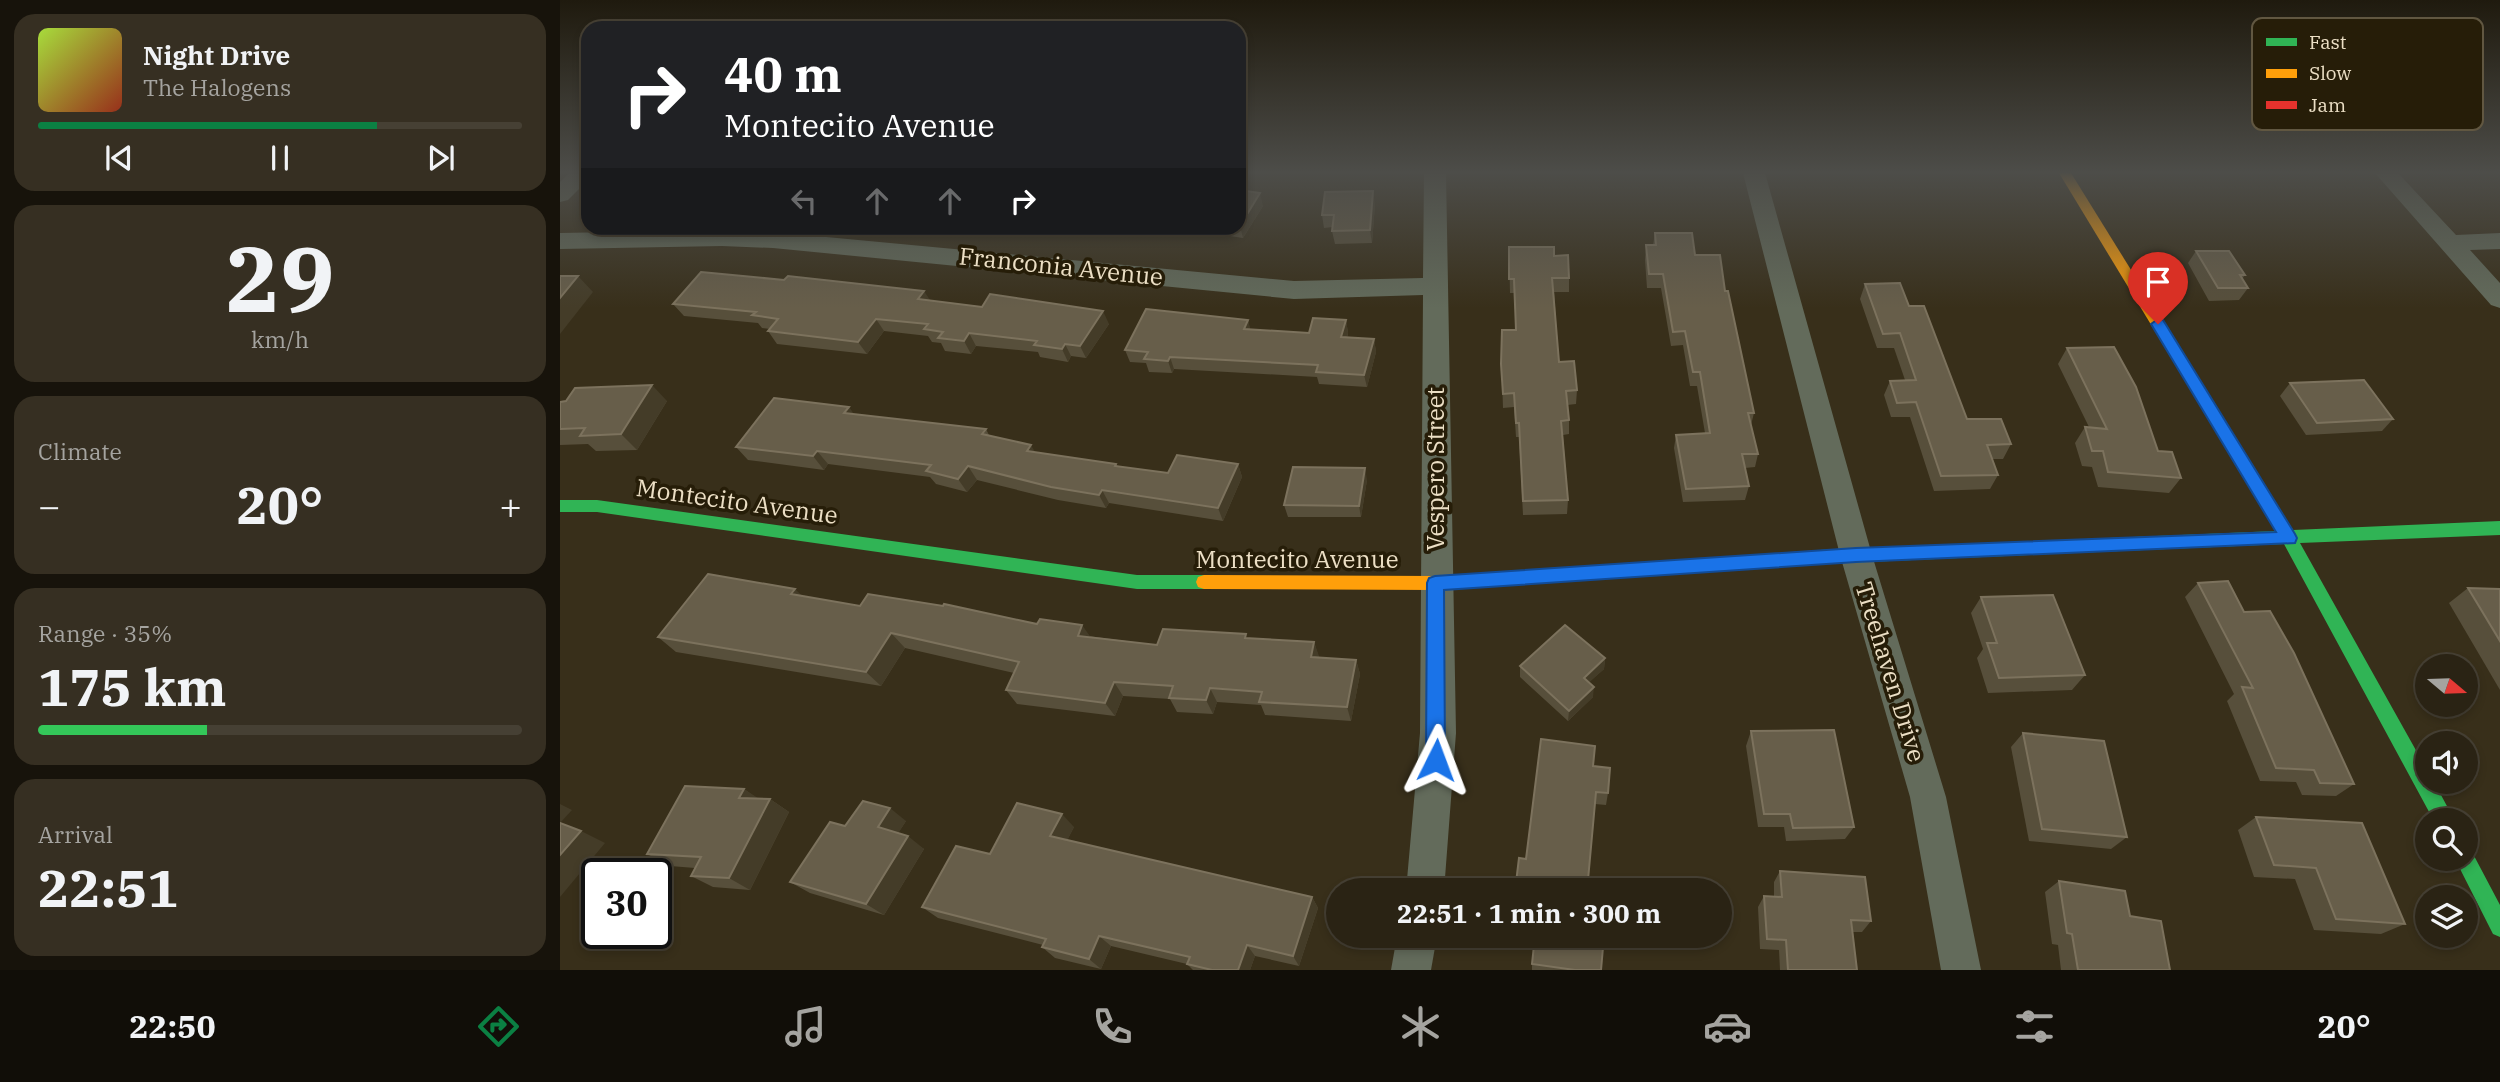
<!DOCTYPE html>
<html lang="en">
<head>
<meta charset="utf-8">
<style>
	:root { --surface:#2a2314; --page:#362f22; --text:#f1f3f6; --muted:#a5a4a0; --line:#464034; --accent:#0b8043 }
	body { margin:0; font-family:"IBM Plex Serif",serif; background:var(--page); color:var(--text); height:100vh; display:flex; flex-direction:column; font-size:26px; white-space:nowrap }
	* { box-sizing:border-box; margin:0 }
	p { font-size:23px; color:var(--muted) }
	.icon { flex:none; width:38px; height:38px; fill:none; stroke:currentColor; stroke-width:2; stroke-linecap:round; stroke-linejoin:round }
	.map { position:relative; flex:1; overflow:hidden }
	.sheet { display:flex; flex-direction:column; gap:14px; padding:14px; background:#17130b; width:560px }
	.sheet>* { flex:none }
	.banner { position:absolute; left:21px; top:21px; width:665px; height:214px; border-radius:21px; box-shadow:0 4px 10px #0003,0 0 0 2px var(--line); background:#202124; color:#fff; overflow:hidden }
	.needle { width:46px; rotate:109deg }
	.controls { position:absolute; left:1855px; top:654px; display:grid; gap:14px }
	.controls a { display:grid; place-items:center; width:63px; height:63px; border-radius:50%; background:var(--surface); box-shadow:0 4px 10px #0003,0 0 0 2px var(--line); font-size:35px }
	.speed { position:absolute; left:21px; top:858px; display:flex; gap:14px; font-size:35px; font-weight:700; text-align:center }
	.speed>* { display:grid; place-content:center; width:91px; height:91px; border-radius:50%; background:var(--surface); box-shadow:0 4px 10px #0003,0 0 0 2px var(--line); line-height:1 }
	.speed .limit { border:4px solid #111; border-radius:10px; background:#fff; color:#111 }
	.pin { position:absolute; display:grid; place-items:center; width:60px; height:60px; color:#fff; margin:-72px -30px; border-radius:50% 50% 50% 0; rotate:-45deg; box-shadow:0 0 7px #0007 }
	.pin .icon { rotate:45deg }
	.me { position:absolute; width:77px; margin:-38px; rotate:3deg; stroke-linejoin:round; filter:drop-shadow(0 0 5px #0008) }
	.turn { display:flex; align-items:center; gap:24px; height:147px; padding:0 28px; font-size:32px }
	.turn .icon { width:91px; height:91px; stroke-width:2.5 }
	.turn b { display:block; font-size:49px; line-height:60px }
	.lanes { display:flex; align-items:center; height:66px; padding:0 28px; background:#0003; justify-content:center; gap:35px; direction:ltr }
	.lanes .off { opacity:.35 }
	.big { font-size:52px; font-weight:800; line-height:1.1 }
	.sheet .widget { flex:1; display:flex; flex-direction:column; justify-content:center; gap:10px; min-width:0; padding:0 24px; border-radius:21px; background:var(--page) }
	.sheet .dial { align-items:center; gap:0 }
	.dial b { font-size:91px; line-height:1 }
	.song { display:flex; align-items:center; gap:21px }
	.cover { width:84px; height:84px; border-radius:10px; background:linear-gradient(135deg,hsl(80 70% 55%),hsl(10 70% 35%)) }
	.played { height:7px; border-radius:4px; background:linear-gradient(90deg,var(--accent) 70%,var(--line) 70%) }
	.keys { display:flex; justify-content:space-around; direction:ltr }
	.heat { display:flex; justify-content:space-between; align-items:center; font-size:38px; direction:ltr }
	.charge { height:10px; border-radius:5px; background:linear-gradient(90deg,#34c759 35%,var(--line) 0) }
	.trip { position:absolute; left:766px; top:878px; width:406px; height:70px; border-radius:35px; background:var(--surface); box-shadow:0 4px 10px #0003,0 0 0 2px var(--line); font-weight:800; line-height:70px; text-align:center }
	.tabs { display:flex; height:112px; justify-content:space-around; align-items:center; background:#110e08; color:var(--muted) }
	.tabs .icon { width:49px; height:49px }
	.tabs .current { color:var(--accent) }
	.tabs b { font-size:32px; color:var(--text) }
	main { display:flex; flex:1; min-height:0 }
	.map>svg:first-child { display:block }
</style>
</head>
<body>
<main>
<section class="sheet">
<div class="widget">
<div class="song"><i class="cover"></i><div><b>Night Drive</b><p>The Halogens</p></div></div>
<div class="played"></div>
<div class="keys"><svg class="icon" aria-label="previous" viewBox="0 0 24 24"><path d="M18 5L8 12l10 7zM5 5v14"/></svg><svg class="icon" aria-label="pause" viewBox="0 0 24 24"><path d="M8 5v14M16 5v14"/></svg><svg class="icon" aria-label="next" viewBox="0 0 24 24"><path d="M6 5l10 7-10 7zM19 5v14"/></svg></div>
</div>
<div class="widget dial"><b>29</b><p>km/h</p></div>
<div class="widget"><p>Climate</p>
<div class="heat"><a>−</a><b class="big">20°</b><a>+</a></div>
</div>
<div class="widget"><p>Range · 35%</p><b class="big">175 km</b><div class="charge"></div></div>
<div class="widget"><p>Arrival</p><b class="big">22:51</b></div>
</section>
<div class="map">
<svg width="1940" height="970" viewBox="0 0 1940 970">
	<rect width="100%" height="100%" fill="#382f1a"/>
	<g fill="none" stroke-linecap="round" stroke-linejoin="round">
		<g fill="#636b5b" fill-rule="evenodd">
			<polygon points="9,173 28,173 28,180 8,200 0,202 0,182"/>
			<polygon points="864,173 886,173 896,733 884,891 846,891 860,733 863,295 734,299 213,248 162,246 0,249 0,233 162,230 213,232 734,281 863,278"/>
			<polygon points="1183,173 1205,173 1312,555 1386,797 1421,970 1381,970 1350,797 1280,555"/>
			<polygon points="1815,173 1838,173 1896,235 1940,233 1940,249 1910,250 1940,283 1940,308 1931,305"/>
			<polygon points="837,936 877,936 871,970 831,970"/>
		</g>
		<g fill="#30b455" fill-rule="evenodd">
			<polygon points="1646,398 1651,399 1733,530 1940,521 1940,535 1740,543 1867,770 1867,782 1874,782 1895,821 1874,821 1724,544 1260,564 1254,562 1252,557 1254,552 1260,550 1716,531 1639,403"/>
			<polygon points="0,500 37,500 577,575 644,575 650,577 652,582 650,587 644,589 577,589 37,512 0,512"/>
			<polygon points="1906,849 1912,852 1940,905 1940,937 1933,934 1895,859 1906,859"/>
		</g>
		<g fill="#ff9f0a" fill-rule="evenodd">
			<polygon points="1499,173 1511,173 1651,399 1653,403 1651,407 1641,407"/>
			<polygon points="1017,567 1023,569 1025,574 1023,579 1017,581 875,590 644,589 638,587 636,582 638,577 644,575 875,576"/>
		</g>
		<polygon fill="#e5322d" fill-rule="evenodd" points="1260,550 1266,552 1268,557 1266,562 1260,564 1017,581 1011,579 1009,574 1011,569 1017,567"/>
	</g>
	<g fill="#574f3b">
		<polygon points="679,190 703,206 683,238 657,234 655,228 679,228"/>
		<polygon points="815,204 812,243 775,244 772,231 773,227 764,228 762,215"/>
		<polygon points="555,228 607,228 602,235"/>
		<polygon points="1095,233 1135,255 1165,291 1194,413 1191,425 1198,454 1195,467 1185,468 1189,486 1185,500 1123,502 1114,448 1116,435 1145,433 1137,386 1130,386 1123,345 1111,346 1101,288 1087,288 1085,260 1086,245 1093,245"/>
		<polygon points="949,247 994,256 1009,278 1009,292 994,292 999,362 1017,390 1016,404 1007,405 1009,420 1009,434 1003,435 1008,500 1007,514 963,515 959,437 956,437 954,407 943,408 942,379 956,330 954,293 950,293"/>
		<polygon points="1636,251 1685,275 1682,279 1688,288 1679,300 1649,301 1628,263"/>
		<polygon points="1305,284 1349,306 1407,419 1451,444 1443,459 1432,459 1438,475 1430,489 1374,491 1350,417 1331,417 1324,395 1330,381 1345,380 1334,348 1317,348 1300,299"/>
		<polygon points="370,301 549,324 526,358 511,356 508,362 480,357 478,352 416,346 411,354 385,351 381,343 372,342 368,336 324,331 307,354 217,344 208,331 210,329 202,328 198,323 124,316 113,304"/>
		<polygon points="688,320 690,330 749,333 786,320 788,333 787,338 814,339 816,352 807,387 759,384 757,377 614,369 612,373 589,372 586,363 570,362 565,350"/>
		<polygon points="1507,348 1621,478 1609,493 1538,487 1532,467 1522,466 1515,443 1525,427 1529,427 1498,364"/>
		<polygon points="1730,383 1833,419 1822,431 1746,435 1720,396"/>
		<polygon points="107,401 77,450 36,451 28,444 0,445 0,402"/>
		<polygon points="294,414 426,429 429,435 475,452 556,464 557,466 608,473 678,464 682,477 663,521 549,503 546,508 498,500 417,480 407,492 376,484 370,477 268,464 264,470 188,460 176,447"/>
		<polygon points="807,480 801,517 728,517 724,505"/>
		<polygon points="1638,583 1684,612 1794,784 1776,796 1742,795 1736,782 1700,781 1667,701 1674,694 1625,597"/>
		<polygon points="1908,588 1940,589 1940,690 1889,603"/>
		<polygon points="243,596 300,606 597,645 688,638 754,642 759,658 796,660 800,674 791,721 705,715 701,705 657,702 653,714 617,712 610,699 563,696 555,716 457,704 446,690 454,673 345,648 321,686 116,652 98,637"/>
		<polygon points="1421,597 1525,675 1512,690 1428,693 1417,658 1423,649 1411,613"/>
		<polygon points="1045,658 1044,669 1029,682 1033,697 1008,721 960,677 960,666"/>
		<polygon points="1191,731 1294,827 1285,839 1226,841 1224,827 1198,827 1186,746"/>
		<polygon points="1463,733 1567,837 1551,849 1469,841 1451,747"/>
		<polygon points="1033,766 1048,793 1046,805 1035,804 966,859"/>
		<polygon points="184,789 198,799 210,799 229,812 190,890 153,887 131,876 135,868 110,866 87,854"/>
		<polygon points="1696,817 1845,924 1821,934 1754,930 1735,879 1694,877 1678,830"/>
		<polygon points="346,821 338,833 364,849 324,915 250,893 230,882 285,826"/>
		<polygon points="514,827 507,840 752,897 758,908 739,966 695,956 690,970 633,970 627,964 551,946 541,969 495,958 482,947 483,945 378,918 362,907 430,854"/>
		<polygon points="1220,871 1311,921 1302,932 1293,932 1297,970 1220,970 1219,950 1200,949 1198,907 1204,896 1214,897 1214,882"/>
		<polygon points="1499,881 1570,916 1610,970 1501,970 1498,945 1492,944 1485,892"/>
		<polygon points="972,964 1041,970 972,970"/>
	</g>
	<g fill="#443c28">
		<polygon points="813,191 815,204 812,243 810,230"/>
		<polygon points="700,193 703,206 683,238 680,226"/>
		<polygon points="599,228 607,228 602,235"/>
		<polygon points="18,276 33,292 0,334 0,298"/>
		<polygon points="364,291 372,303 358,299"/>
		<polygon points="543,311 549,324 526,358 520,346"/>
		<polygon points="316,319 324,331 307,354 298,342"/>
		<polygon points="688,320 691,332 684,329"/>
		<polygon points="786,320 788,333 783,350 781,337"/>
		<polygon points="409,333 416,346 411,354 404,341"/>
		<polygon points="814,339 816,352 807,387 804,375"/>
		<polygon points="505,344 511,356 508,362 502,349"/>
		<polygon points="610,357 614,369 612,373 608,361"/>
		<polygon points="92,385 107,401 77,450 61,434"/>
		<polygon points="289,407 299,421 284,413"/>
		<polygon points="471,445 479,459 467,451"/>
		<polygon points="257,451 268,464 264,470 253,456"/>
		<polygon points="678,464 682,477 663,521 658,508"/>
		<polygon points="408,466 417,480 407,492 398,479"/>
		<polygon points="805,468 807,480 801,517 799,506"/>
		<polygon points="542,490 549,503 546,508 539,495"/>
		<polygon points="235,589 251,604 231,594"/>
		<polygon points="522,625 532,639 518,636"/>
		<polygon points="331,633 345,648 321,686 306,672"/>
		<polygon points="754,642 759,656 755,671 751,657"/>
		<polygon points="1045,658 1044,669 1023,688 1024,678"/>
		<polygon points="796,660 800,674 791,721 787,707"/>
		<polygon points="554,682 563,696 555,716 545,703"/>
		<polygon points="1034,687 1033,697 1008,721 1009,711"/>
		<polygon points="650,688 657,702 653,714 646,700"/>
		<polygon points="184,789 204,802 179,798"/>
		<polygon points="210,799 229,812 190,890 169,878"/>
		<polygon points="0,804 12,810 0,823"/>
		<polygon points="330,808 346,821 334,840 318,827"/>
		<polygon points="502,814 514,827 503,849 490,836"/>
		<polygon points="21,831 45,843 0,897 0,855"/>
		<polygon points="348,836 364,849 324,915 306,904"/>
		<polygon points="752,897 758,908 739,966 733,956"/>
		<polygon points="539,936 551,946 541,969 529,959"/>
		<polygon points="687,945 695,956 690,970 678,970"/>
	</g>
	<g fill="#675e4a" stroke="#7c725d" stroke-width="2">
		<polygon points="679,190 700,193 680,226 679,225"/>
		<polygon points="813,191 810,230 772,231 774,215 762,215 765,192"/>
		<polygon points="1095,233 1132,233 1135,255 1160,255 1165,291 1168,291 1194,413 1188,413 1198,454 1182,454 1189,486 1126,489 1116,435 1150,433 1140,372 1133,372 1125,331 1113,332 1103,274 1089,274 1086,245 1096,245"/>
		<polygon points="949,247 994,247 994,256 1008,255 1009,278 992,278 999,362 1014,361 1017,390 1006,391 1009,420 1001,421 1008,500 963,501 959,423 956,423 954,393 943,394 941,364 942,330 956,330 954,279 949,279"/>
		<polygon points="1636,251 1669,251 1685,275 1680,275 1688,288 1658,288"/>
		<polygon points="141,272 224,280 228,276 364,291 358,299 422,307 430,294 543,311 520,346 505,344 502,349 474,345 477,341 409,333 404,341 378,338 383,332 364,329 368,324 316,319 298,342 208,331 218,319 192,315 196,312 113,304"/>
		<polygon points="0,276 18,276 0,298"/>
		<polygon points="1340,283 1349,306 1364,306 1407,419 1441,419 1451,444 1427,445 1438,475 1381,476 1356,402 1337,403 1330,381 1356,380 1340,333 1323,334 1305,284"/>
		<polygon points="586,309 688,320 684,329 749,333 753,318 786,320 781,337 814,339 804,375 756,372 758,365 610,357 608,361 584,359 588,352 565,350"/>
		<polygon points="1554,347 1576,387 1598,451 1612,452 1621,478 1548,472 1543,451 1532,451 1525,427 1547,429 1507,348"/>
		<polygon points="1804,380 1833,419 1757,423 1730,383"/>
		<polygon points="92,385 61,434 20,436 25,428 0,429 0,402 6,401 15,388"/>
		<polygon points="214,398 289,407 284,413 426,429 422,434 471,445 467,451 556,464 555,466 608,473 617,455 678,464 658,508 542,490 539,495 491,487 408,466 398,479 366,471 371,465 257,451 253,456 176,447"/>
		<polygon points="733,467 805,468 799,506 724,505"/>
		<polygon points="148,574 235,589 231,594 300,606 308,594 383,606 384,604 477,624 480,619 522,625 518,636 597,645 603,629 686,634 685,638 754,642 751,657 796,660 787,707 699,702 702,692 650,688 646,700 609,698 613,686 554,682 545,703 446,690 459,662 331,633 306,672 98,637"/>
		<polygon points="1668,581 1684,612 1710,611 1734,653 1794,784 1760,783 1754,770 1716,768 1682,687 1693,688 1638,583"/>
		<polygon points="1908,588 1940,589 1940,641"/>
		<polygon points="1493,595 1525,675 1439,678 1427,643 1437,643 1421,597"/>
		<polygon points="1005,625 1045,658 1024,678 1034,687 1009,711 960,666"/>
		<polygon points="1274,730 1294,827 1233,828 1230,814 1204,814 1191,731"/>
		<polygon points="1463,733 1544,741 1567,837 1482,829"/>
		<polygon points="981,739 1035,746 1033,766 1050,768 1048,793 1036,792 1027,891 955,891 959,858 966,859"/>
		<polygon points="125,786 184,789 179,798 210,799 169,878 131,876 141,857 87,854"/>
		<polygon points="303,801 330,808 318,827 348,836 306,904 230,882 270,822 285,826"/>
		<polygon points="457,803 502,814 490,836 752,897 733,956 687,945 678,970 652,970 627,964 630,957 539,936 529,959 482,947 486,939 362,907 396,846 430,854"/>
		<polygon points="1696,817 1802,823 1845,924 1776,919 1756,868 1714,865"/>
		<polygon points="0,823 21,831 0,855"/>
		<polygon points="1220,871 1305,877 1311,921 1291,920 1297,970 1228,970 1226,940 1207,939 1204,896 1222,897"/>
		<polygon points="1499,881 1565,891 1570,916 1601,921 1610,970 1518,970 1512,934 1507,933"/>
		<polygon points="975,936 1044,936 1041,970 1015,970 972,964"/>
	</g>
	<linearGradient id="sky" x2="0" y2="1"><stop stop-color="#1f1a0e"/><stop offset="0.56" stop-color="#4d4d49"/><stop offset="1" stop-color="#4d4d49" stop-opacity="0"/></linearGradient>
	<rect width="1940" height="308" fill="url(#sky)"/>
	<polygon fill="#1a73e8" stroke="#114b97" stroke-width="2" points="1598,319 1603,320 1735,534 1737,538 1735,543 1296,562 884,590 885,760 882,767 876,769 869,767 866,760 867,583 869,578 875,576 1296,548 1716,532 1591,324"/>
	<g text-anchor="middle" stroke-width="7" stroke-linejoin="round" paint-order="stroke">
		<g font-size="24" fill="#ecdfc5" stroke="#261d08">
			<text transform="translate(501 267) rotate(6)" y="8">Franconia Avenue</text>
			<text transform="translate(876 469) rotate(-90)" y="8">Vespero Street</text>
			<text transform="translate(177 502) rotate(8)" y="8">Montecito Avenue</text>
			<text x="737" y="568">Montecito Avenue</text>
			<text transform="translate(1330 672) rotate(73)" y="8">Treehaven Drive</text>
		</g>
	</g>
	<rect x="1692" y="18" width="231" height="112" rx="10" fill="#261d08" stroke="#615741" stroke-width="2"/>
	<rect x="1706" y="38" width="31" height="8" fill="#30b455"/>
	<rect x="1706" y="69" width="31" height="9" fill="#ff9f0a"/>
	<rect x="1706" y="101" width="31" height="8" fill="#e5322d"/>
	<g font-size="19" fill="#ecdfc5">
		<text x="1749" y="49">Fast</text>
		<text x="1749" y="80">Slow</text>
		<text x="1749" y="112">Jam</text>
	</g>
</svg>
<div class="controls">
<a><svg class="needle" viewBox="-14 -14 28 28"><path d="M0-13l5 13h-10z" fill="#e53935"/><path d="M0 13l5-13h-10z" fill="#a5a4a0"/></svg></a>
<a><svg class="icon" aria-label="sound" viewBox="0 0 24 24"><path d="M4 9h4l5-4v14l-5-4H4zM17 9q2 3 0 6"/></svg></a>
<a><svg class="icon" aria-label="search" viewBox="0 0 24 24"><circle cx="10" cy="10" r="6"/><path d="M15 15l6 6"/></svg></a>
<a><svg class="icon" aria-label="layers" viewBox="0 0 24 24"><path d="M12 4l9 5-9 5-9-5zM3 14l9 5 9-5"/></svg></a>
</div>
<div class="speed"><div class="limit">30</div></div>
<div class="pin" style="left:1598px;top:324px;background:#d93025"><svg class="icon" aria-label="arrive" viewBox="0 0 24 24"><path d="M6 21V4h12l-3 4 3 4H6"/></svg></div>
<svg class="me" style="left:876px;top:760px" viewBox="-20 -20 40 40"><path d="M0-17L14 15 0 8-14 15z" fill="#1a73e8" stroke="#fff" stroke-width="4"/></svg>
<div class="trip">22:51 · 1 min · 300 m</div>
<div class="banner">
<div class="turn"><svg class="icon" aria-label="right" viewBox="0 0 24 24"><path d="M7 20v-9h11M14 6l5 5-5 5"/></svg><div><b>40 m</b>Montecito Avenue</div></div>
<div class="lanes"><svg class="icon off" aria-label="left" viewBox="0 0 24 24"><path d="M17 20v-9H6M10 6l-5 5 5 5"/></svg><svg class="icon off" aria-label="ahead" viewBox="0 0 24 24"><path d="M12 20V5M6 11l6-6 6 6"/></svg><svg class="icon off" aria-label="ahead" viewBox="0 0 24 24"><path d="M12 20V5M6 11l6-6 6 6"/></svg><svg class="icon" aria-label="right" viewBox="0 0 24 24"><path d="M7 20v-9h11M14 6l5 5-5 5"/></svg></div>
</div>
</div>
</main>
<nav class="tabs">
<b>22:50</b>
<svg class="icon current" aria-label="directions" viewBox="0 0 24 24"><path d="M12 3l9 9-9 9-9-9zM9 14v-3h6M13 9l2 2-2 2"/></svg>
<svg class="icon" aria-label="music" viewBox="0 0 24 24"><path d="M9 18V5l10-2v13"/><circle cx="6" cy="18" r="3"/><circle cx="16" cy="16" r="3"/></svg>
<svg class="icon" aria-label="phone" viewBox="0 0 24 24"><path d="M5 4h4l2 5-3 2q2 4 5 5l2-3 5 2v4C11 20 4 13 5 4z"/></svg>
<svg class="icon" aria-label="climate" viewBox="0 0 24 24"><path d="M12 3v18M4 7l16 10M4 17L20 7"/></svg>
<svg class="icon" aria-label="car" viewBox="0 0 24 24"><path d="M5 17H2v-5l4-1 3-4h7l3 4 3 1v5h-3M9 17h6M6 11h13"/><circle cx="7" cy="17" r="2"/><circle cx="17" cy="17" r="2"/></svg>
<svg class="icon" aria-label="filters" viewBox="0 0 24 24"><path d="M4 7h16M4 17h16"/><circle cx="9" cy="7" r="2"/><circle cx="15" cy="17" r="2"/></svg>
<b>20°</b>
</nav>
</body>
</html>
